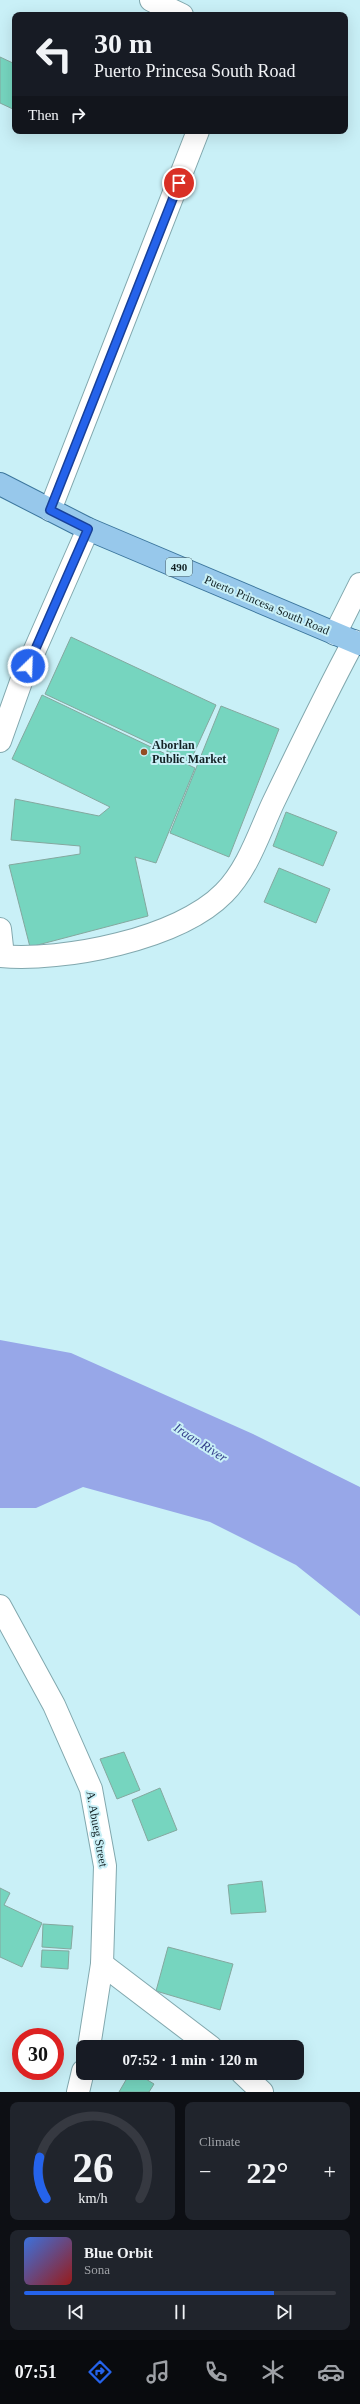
<!DOCTYPE html>
<html lang="en">
<head>
<meta charset="utf-8">
<style>
	:root { --surface:#171b24; --page:#20242c; --text:#f1f3f6; --muted:#9ea1a6; --line:#363941; --accent:#2563eb }
	body { margin:0; font-family:Georgia,serif; background:var(--page); color:var(--text); height:100vh; display:flex; flex-direction:column; font-size:15px; white-space:nowrap }
	* { box-sizing:border-box; margin:0 }
	p { font-size:13px; color:var(--muted) }
	.icon { flex:none; width:22px; height:22px; fill:none; stroke:currentColor; stroke-width:2; stroke-linecap:round; stroke-linejoin:round }
	.map { position:relative; height:2092px; overflow:hidden }
	.panel { display:flex; flex-direction:column; gap:10px; padding:10px; background:#0d0f14; flex:1 }
	.panel>* { flex:none }
	.banner { position:absolute; left:12px; top:12px; width:336px; height:122px; border-radius:8px; box-shadow:0 4px 16px #0002; background:#171b24; color:var(--text); overflow:hidden }
	.speed { position:absolute; left:12px; top:2028px; display:flex; gap:8px; font-size:20px; font-weight:700; text-align:center }
	.speed>* { display:grid; place-content:center; width:52px; height:52px; border-radius:50%; background:var(--surface); box-shadow:0 4px 16px #0002; line-height:1 }
	.speed .limit { border:6px solid #d22; background:#fff; color:#111 }
	.pin { position:absolute; display:grid; place-items:center; width:34px; height:34px; color:#fff; margin:-17px; border:2px solid #fff; border-radius:50%; box-shadow:0 1px 4px #0007 }
	.me { position:absolute; width:44px; margin:-22px; rotate:24deg; stroke-linejoin:round; filter:drop-shadow(0 0 3px #0008) }
	.turn { display:flex; align-items:center; gap:14px; height:84px; padding:0 16px; font-size:18px }
	.turn .icon { width:52px; height:52px; stroke-width:2.5 }
	.turn b { display:block; font-size:28px; line-height:34px }
	.then { display:flex; align-items:center; height:38px; padding:0 16px; background:#0003; gap:8px; font-size:15px }
	.big { font-size:30px; font-weight:800; line-height:1.1 }
	.panel .tile { flex:1; display:flex; flex-direction:column; justify-content:center; gap:6px; min-width:0; padding:0 14px; border-radius:8px; background:var(--page) }
	.panel .dial { align-items:center; gap:0 }
	.dial svg { height:104px; overflow:visible; fill:none; stroke:var(--line); stroke-width:7; stroke-linecap:round; text-anchor:middle }
	.dial text { fill:var(--text); stroke:none }
	.song { display:flex; align-items:center; gap:12px }
	.cover { width:48px; height:48px; border-radius:6px; background:linear-gradient(135deg,hsl(220 70% 55%),hsl(0 70% 35%)) }
	.played { height:4px; border-radius:2px; background:linear-gradient(90deg,var(--accent) 80%,var(--line) 80%) }
	.keys { display:flex; justify-content:space-around; direction:ltr }
	.heat { display:flex; justify-content:space-between; align-items:center; font-size:22px; direction:ltr }
	.panel .tiles { flex:1; display:grid; gap:10px; grid-template-columns:1fr 1fr }
	.tile:last-child { grid-column:span 2 }
	.trip { position:absolute; left:76px; top:2040px; width:228px; height:40px; border-radius:8px; background:var(--surface); box-shadow:0 4px 16px #0002; font-weight:800; line-height:40px; text-align:center }
	.dock { display:flex; height:64px; justify-content:space-around; align-items:center; background:#090b0e; color:var(--muted) }
	.dock .icon { width:28px; height:28px }
	.dock .active { color:var(--accent) }
	.dock b { font-size:18px; color:var(--text) }
	.map>svg:first-child { display:block }
</style>
</head>
<body>
<div class="map">
<svg width="360" height="2092" viewBox="0 0 360 2092">
	<rect width="100%" height="100%" fill="#c9f0f7"/>
	<polygon fill="#97a7e8" points="0,1340 71,1353 253,1434 360,1487 360,1616 296,1565 210,1522 83,1487 36,1508 0,1508"/>
	<g fill="#76d5bf" stroke="#84a89f">
		<polygon points="0,57 15,64 15,110 0,103"/>
		<polygon points="71,637 216,705 190,762 45,694"/>
		<polygon points="42,695 195,768 156,863 135,857 148,916 30,947 9,865 80,854 80,846 11,840 15,799 99,816 110,807 12,759"/>
		<polygon points="221,706 279,729 229,857 170,833"/>
		<polygon points="286,812 337,832 323,866 273,846"/>
		<polygon points="279,868 330,889 316,923 264,902"/>
		<polygon points="124,1752 140,1790 117,1799 100,1759"/>
		<polygon points="160,1788 177,1830 148,1841 132,1800"/>
		<polygon points="262,1881 266,1912 231,1914 228,1885"/>
		<polygon points="0,1888 10,1893 4,1905 42,1923 22,1967 0,1957"/>
		<polygon points="43,1924 73,1926 71,1949 42,1947"/>
		<polygon points="168,1947 233,1964 220,2010 156,1991"/>
		<polygon points="42,1950 69,1951 68,1969 41,1967"/>
		<polygon points="130,2073 136,2073 154,2084 149,2092 119,2092"/>
	</g>
	<g fill="none" stroke-linecap="round" stroke-linejoin="round">
		<g stroke="#82a8ae" stroke-width="24">
			<g id="minor">
				<polyline points="151,0 182,15"/>
				<polyline points="50,510 198,131"/>
				<polyline points="335,634 360,584"/>
				<polyline points="0,741 22,679 88,529"/>
				<polyline points="0,929 3,956"/>
				<path d="M0,956c63,6 179,-17 224,-63 24,-24 35,-60 49,-90 26,-54 52,-108 81,-162"/>
				<polyline points="102,1964 211,2047"/>
				<polyline points="242,2073 262,2092"/>
			</g>
		</g>
		<g stroke="#82a8ae" stroke-width="24">
			<g id="tertiary">
				<polyline points="0,1606 54,1705 91,1789 105,1866 102,1964 89,2047"/>
				<polyline points="78,2092 83,2071"/>
			</g>
		</g>
		<g stroke="#3c769d" stroke-width="24">
			<polyline id="primary" points="0,484 88,529 360,644"/>
		</g>
		<use href="#minor" stroke="#fff" stroke-width="22"/>
		<use href="#tertiary" stroke="#fff" stroke-width="22"/>
		<use href="#primary" stroke="#97c8eb" stroke-width="22"/>
	</g>
	<g fill="none" stroke-linecap="round" stroke-linejoin="round">
		<g stroke="#184099" stroke-width="10">
			<polyline id="route" points="28,666 88,529 50,510 179,183"/>
		</g>
		<use href="#route" stroke="#2563eb" stroke-width="7"/>
	</g>
	<circle fill="#934d24" stroke="#c9f0f7" stroke-width="1.5" cx="144" cy="752" r="4"/>
	<g text-anchor="middle" stroke-width="4" stroke-linejoin="round" paint-order="stroke">
		<rect fill="#c9f0f7" stroke="#4a6064" stroke-width="1" x="166" y="558" width="26" height="18" rx="3"/>
		<g font-size="11" font-weight="bold" fill="#132225">
			<text x="179" y="571">490</text>
		</g>
		<g font-size="12" fill="#132225" stroke="#c9f0f7">
			<text transform="translate(267 605) rotate(23)" y="4">Puerto Princesa South Road</text>
			<text transform="translate(97 1829) rotate(80)" y="4">A. Abueg Street</text>
		</g>
		<g font-size="12" font-weight="bold" fill="#132225" stroke="#c9f0f7" text-anchor="start">
			<text x="152" y="749">Aborlan<tspan x="152" dy="14">Public Market</tspan></text>
		</g>
		<g font-size="13" font-style="italic" fill="#333e8a" stroke="#c9f0f7">
			<text transform="translate(201 1442) rotate(33)" y="5">Iraan River</text>
		</g>
	</g>
</svg>
<div class="speed"><div class="limit">30</div></div>
<div class="pin" style="left:179px;top:183px;background:#d93025"><svg class="icon" aria-label="arrive" viewBox="0 0 24 24"><path d="M6 21V4h12l-3 4 3 4H6"/></svg></div>
<svg class="me" style="left:28px;top:666px" viewBox="-20 -20 40 40"><circle r="17" fill="#2563eb" stroke="#fff" stroke-width="3"/><path d="M0-11L8 9 0 5-8 9z" fill="#fff"/></svg>
<div class="trip">07:52 · 1 min · 120 m</div>
<div class="banner">
<div class="turn"><svg class="icon" aria-label="left" viewBox="0 0 24 24"><path d="M17 20v-9H6M10 6l-5 5 5 5"/></svg><div><b>30 m</b>Puerto Princesa South Road</div></div>
<div class="then">Then<svg class="icon" aria-label="right" viewBox="0 0 24 24"><path d="M7 20v-9h11M14 6l5 5-5 5"/></svg></div>
</div>
</div>
<section class="panel">
<div class="tiles">
<div class="tile dial"><svg viewBox="0 0 100 80">
<path d="M14 69A42 42 0 1 1 86 69"/>
<path d="M14 69A42 42 0 0 1 9 37" stroke="#2563eb"/>
<text x="50" y="56" font-size="32" font-weight="700">26</text>
<text x="50" y="72" font-size="11">km/h</text>
</svg></div>
<div class="tile"><p>Climate</p>
<div class="heat"><a>−</a><b class="big">22°</b><a>+</a></div>
</div>
<div class="tile">
<div class="song"><i class="cover"></i><div><b>Blue Orbit</b><p>Sona</p></div></div>
<div class="played"></div>
<div class="keys"><svg class="icon" aria-label="previous" viewBox="0 0 24 24"><path d="M18 5L8 12l10 7zM5 5v14"/></svg><svg class="icon" aria-label="pause" viewBox="0 0 24 24"><path d="M8 5v14M16 5v14"/></svg><svg class="icon" aria-label="next" viewBox="0 0 24 24"><path d="M6 5l10 7-10 7zM19 5v14"/></svg></div>
</div>
</div>
</section>
<nav class="dock">
<b>07:51</b>
<svg class="icon active" aria-label="directions" viewBox="0 0 24 24"><path d="M12 3l9 9-9 9-9-9zM9 14v-3h6M13 9l2 2-2 2"/></svg>
<svg class="icon" aria-label="music" viewBox="0 0 24 24"><path d="M9 18V5l10-2v13"/><circle cx="6" cy="18" r="3"/><circle cx="16" cy="16" r="3"/></svg>
<svg class="icon" aria-label="phone" viewBox="0 0 24 24"><path d="M5 4h4l2 5-3 2q2 4 5 5l2-3 5 2v4C11 20 4 13 5 4z"/></svg>
<svg class="icon" aria-label="climate" viewBox="0 0 24 24"><path d="M12 3v18M4 7l16 10M4 17L20 7"/></svg>
<svg class="icon" aria-label="car" viewBox="0 0 24 24"><path d="M5 17H2v-5l4-1 3-4h7l3 4 3 1v5h-3M9 17h6M6 11h13"/><circle cx="7" cy="17" r="2"/><circle cx="17" cy="17" r="2"/></svg>
</nav>
</body>
</html>
